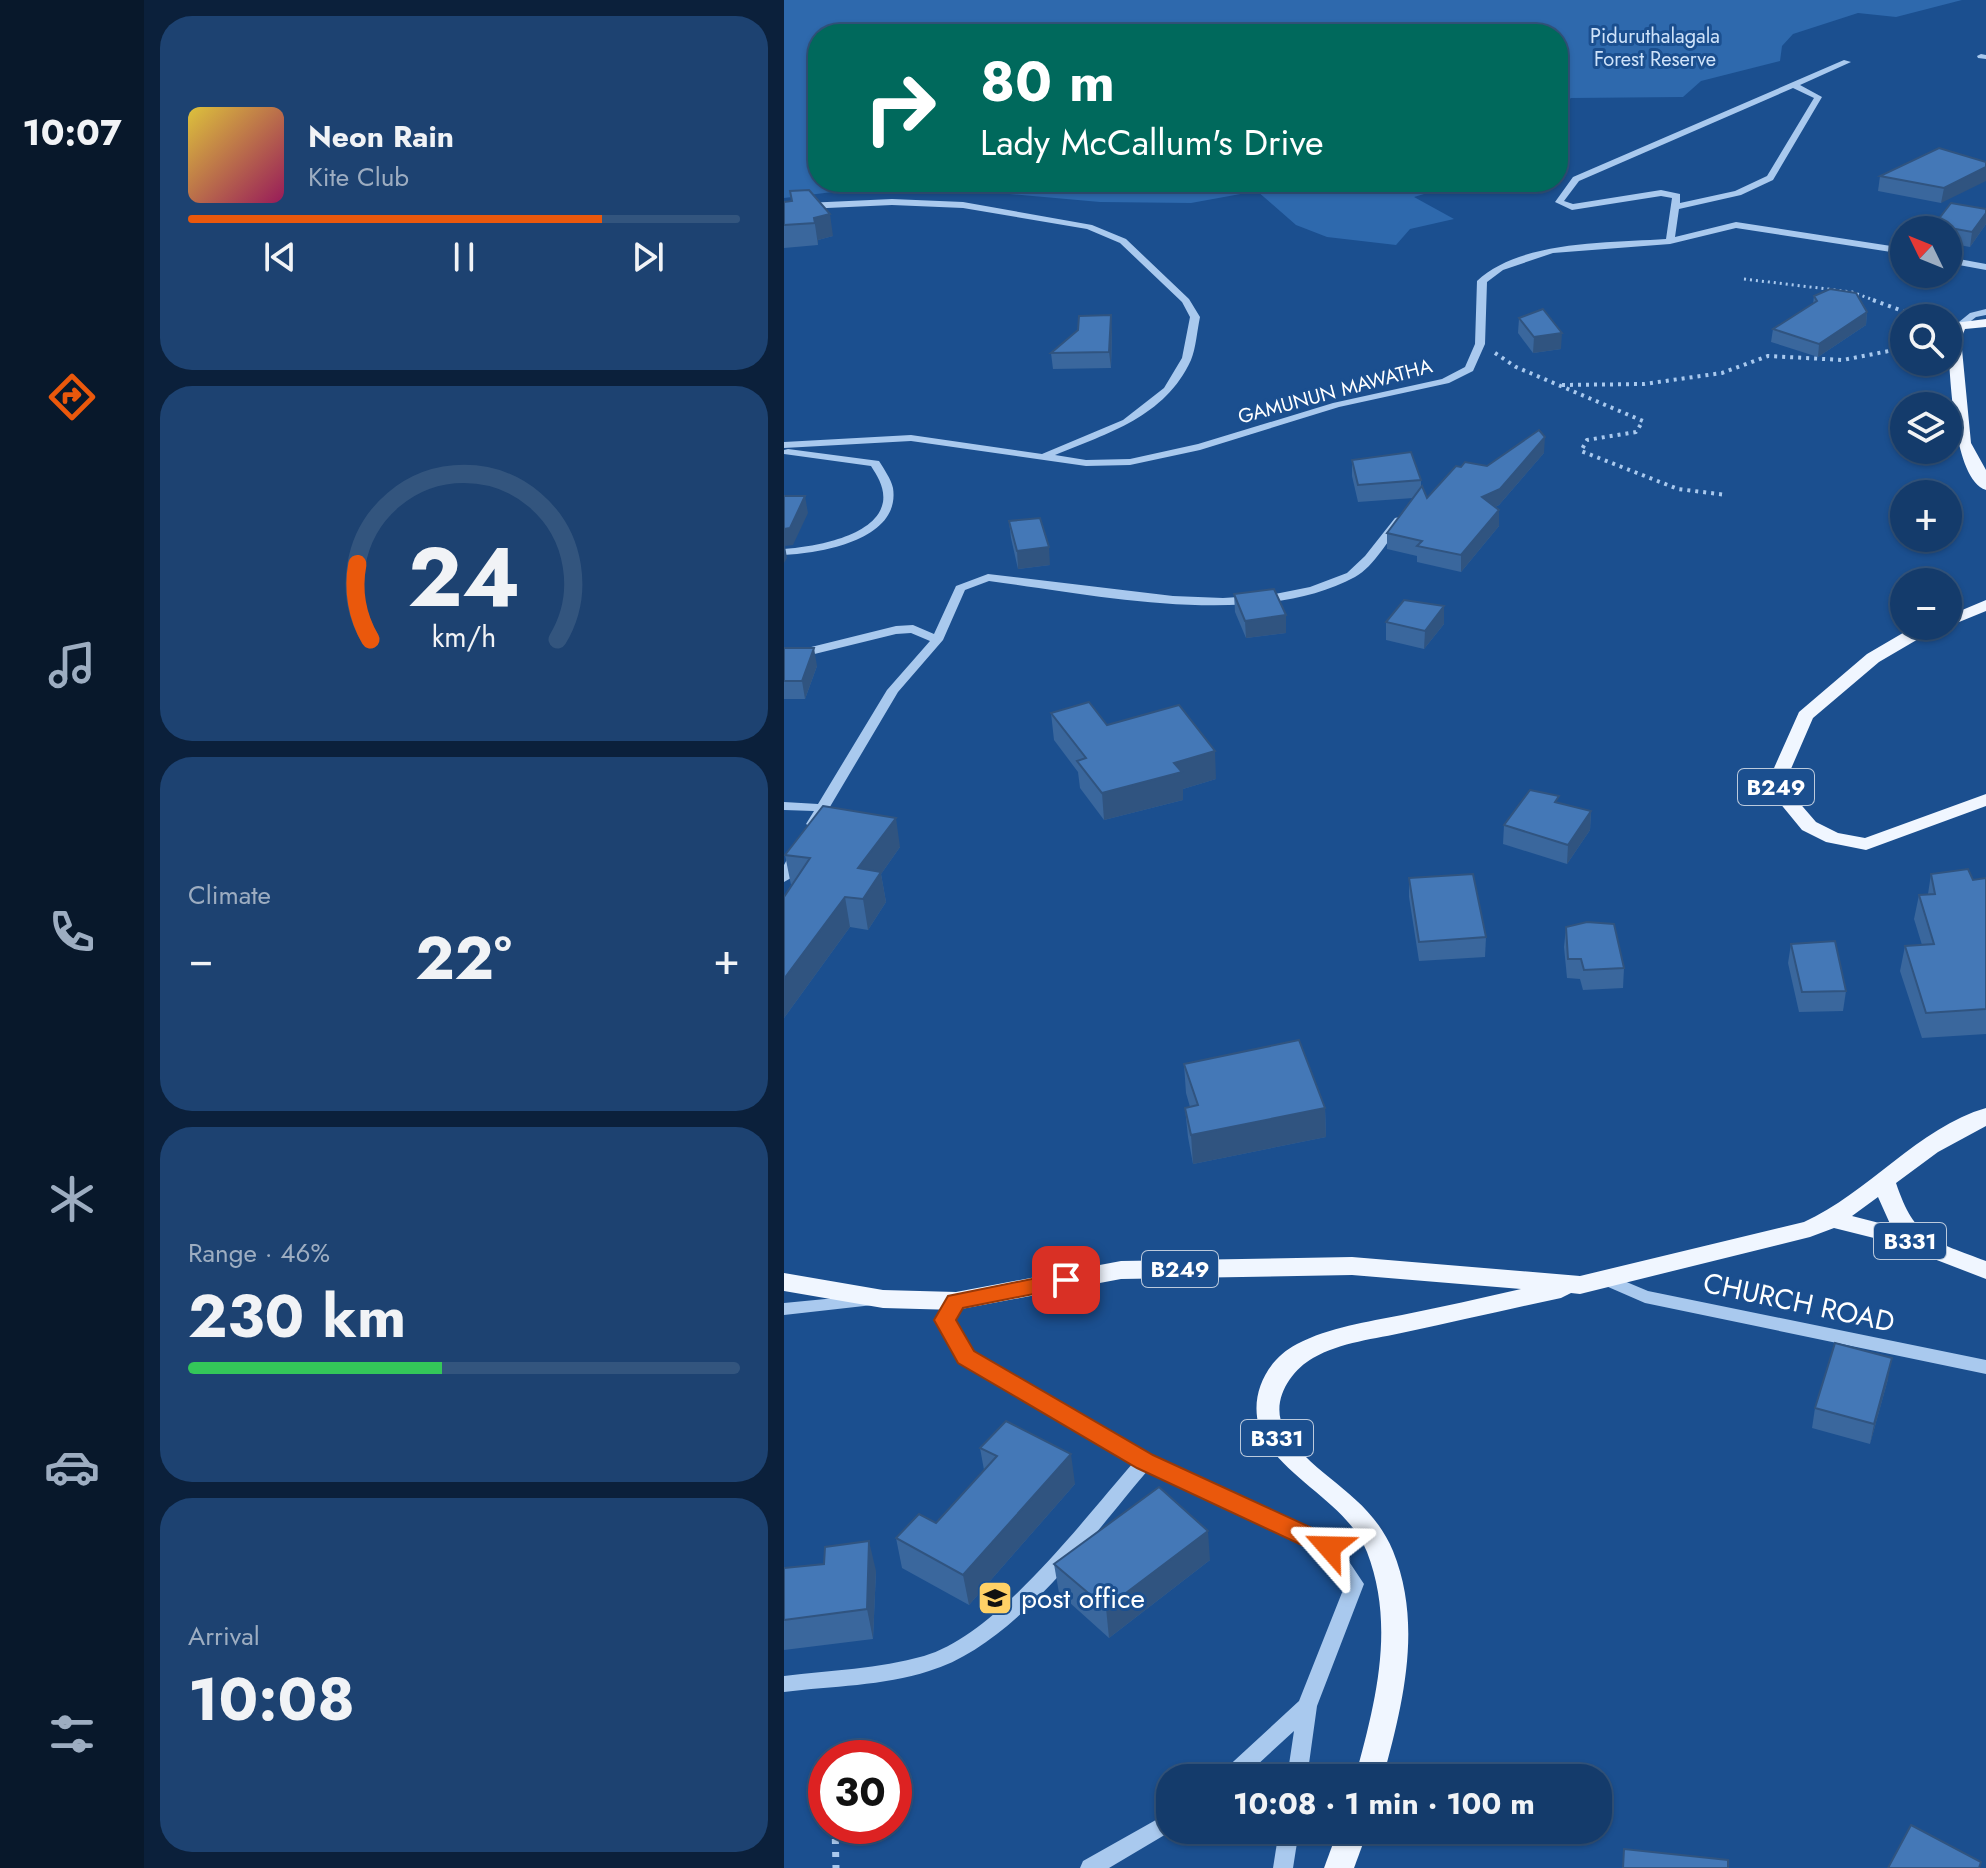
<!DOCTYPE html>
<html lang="en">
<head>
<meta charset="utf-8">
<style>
	:root { --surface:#143b6b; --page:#1d4271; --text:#f1f3f6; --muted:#9dadc1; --line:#33557e; --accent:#ea580c }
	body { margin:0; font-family:Jost,sans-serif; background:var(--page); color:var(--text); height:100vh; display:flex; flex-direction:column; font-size:30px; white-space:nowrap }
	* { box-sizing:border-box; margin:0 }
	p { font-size:26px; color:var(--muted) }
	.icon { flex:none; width:44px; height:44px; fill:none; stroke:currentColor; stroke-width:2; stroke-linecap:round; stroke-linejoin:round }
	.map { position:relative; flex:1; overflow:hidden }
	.sheet { display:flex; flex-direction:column; gap:16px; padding:16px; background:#0b203b; width:640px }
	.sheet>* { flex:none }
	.banner { position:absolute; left:24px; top:24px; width:760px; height:168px; border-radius:32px; box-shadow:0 2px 6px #0004,0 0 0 2px var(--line); background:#00695c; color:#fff; overflow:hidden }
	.needle { width:52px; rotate:313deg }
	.fabs { position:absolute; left:1106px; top:216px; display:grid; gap:16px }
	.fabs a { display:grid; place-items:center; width:72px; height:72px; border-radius:50%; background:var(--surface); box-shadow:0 2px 6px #0004,0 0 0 2px var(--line); font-size:40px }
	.speed { position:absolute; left:24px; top:1740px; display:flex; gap:16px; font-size:40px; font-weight:700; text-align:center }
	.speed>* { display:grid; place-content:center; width:104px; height:104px; border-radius:50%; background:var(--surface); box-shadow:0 2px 6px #0004,0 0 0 2px var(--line); line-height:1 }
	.speed .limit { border:12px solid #d22; background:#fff; color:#111 }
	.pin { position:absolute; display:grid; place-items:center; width:68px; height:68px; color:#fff; margin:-34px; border-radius:16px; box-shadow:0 4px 12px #0006 }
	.me { position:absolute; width:88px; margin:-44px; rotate:295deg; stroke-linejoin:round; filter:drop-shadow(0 0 6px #0008) }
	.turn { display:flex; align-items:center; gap:28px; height:168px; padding:0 40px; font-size:36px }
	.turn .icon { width:104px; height:104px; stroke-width:2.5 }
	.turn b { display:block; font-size:56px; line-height:68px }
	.big { font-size:60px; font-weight:700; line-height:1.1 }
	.sheet .card { flex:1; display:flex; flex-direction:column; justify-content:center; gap:12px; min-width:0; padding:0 28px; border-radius:32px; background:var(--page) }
	.sheet .dial { align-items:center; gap:0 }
	.dial svg { height:208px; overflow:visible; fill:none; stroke:var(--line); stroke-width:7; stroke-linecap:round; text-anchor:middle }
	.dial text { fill:var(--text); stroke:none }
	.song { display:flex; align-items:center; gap:24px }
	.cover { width:96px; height:96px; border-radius:12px; background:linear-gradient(135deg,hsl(50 70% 55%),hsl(330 70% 35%)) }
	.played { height:8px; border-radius:4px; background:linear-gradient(90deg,var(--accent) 75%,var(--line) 75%) }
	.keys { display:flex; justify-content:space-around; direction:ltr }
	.heat { display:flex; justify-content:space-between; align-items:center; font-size:44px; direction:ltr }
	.charge { height:12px; border-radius:6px; background:linear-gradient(90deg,#34c759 46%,var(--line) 0) }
	.trip { position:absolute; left:372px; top:1764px; width:456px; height:80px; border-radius:32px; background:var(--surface); box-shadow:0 2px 6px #0004,0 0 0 2px var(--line); font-weight:700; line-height:80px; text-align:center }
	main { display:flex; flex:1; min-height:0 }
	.menu { display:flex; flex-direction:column; width:144px; justify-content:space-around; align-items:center; background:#08182b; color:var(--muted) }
	.menu .icon { width:56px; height:56px }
	.menu .on { color:var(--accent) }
	.menu b { font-size:36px; color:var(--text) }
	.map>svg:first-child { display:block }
</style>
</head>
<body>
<main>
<nav class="menu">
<b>10:07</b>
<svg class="icon on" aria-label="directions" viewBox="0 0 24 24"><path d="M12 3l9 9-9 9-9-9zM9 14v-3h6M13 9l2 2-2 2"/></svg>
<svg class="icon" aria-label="music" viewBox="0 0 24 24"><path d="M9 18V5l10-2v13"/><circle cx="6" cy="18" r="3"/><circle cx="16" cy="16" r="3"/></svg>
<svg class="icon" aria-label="phone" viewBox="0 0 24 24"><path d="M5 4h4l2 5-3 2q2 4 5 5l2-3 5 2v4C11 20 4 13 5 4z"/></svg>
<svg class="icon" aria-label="climate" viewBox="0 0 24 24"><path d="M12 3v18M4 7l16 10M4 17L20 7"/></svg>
<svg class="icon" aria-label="car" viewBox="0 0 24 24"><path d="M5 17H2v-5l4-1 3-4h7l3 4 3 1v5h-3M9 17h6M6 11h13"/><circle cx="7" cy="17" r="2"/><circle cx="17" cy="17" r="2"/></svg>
<svg class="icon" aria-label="filters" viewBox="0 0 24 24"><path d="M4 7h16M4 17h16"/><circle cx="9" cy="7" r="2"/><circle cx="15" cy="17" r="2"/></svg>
</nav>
<section class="sheet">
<div class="card">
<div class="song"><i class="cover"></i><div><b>Neon Rain</b><p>Kite Club</p></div></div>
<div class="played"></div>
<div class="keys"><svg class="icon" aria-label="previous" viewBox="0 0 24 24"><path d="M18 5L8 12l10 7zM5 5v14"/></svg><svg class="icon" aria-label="pause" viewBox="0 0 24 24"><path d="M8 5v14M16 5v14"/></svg><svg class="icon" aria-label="next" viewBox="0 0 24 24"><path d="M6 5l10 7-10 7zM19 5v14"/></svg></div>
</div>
<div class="card dial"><svg viewBox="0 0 100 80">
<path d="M14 69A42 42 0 1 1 86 69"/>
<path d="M14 69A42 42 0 0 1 9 40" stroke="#ea580c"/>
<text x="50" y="56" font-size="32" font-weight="700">24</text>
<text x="50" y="72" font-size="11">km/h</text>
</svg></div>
<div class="card"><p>Climate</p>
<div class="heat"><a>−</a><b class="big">22°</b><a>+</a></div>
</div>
<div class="card"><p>Range · 46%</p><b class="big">230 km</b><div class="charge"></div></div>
<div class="card"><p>Arrival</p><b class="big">10:08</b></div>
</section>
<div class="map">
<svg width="1202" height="1868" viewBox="0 0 1202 1868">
	<rect width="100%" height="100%" fill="#1b4f8f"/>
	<polygon fill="#2e69ad" points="0,0 1178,0 1112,17 1074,13 1009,34 998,46 996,61 917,81 899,97 787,98 774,108 774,34 34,34 34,182 680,182 630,197 670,219 626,229 612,245 543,237 512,225 473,191 407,203 316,202 191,191 73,189 0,198"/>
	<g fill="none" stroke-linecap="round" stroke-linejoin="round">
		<polyline stroke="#a9c9ee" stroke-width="3" stroke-dasharray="2 4" stroke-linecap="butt" points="960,279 1068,292 1095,302"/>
		<g stroke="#a9c9ee" stroke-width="4" stroke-dasharray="3 5" stroke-linecap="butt">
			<polyline points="1089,300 1138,318"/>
			<polyline points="711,353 732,367 859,421 852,432 803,440 797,451 894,489 943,495"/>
			<polyline points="778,385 860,384 938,373 984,356 1059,360 1120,348"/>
		</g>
		<polyline stroke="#a9c9ee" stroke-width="7" stroke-dasharray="5 8" stroke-linecap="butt" points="51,1826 52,1868"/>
		<g fill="#a9c9ee" fill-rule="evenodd">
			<polygon points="1197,54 1202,55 1202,59 1194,58 1193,56"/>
			<path d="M1060,60l7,2 -51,23 22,12 -49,83 -32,15 -62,14 -4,28 61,-15 168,26v6l-168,-26 -66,16 -117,9 -50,17 -16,12 -2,62 -12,27 -24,12 -110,24 -139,43 -70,15 -44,1 -175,-25 -127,7v-6l127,-7 131,19 81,-34 41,-32 18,-30 8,-41 -8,-15 -62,-59 -33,-14 -124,-21 -71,-3 -108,5v-6l108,-5 71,3 129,23 34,14 63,60 11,18c-3,14 -4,31 -9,43 -26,57 -83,73 -136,95l31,5 44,-1 68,-15 135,-41 109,-24 23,-12 10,-23 2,-63c44,-41 132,-38 189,-42l6,-41 -11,-2 -89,14 -17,-8 18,-25zM1009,88l21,10 -47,78 -32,15 -55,12v-9l-19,-4 -88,14 -9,-3 15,-20z"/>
			<polygon points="1164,257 1202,264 1202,270 1164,263"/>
			<polygon points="1202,309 1202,315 1192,317 1178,328 1170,326 1186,313"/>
			<path d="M4,449l91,12c5,8 12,18 14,27 8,52 -72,65 -109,67v-6c28,-2 93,-12 99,-47 2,-14 -5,-25 -12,-36l-87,-12v-4z"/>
			<path d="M615,517l4,1v4c-15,17 -28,44 -48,55 -98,53 -260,18 -366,4l-24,9 -22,50 -45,52 -80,135 -5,1 -7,-4 8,-13 -30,-1v-8l34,2 69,-114 43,-49 -19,-8 -15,1 -106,26 -6,-2v-8l7,2 105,-26 17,-1 21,9 22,-48 32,-12 185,22 50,2 47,-3 40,-8 37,-14 18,-17 30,-38z"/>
			<polygon points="13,849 20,853 7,878 0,882 0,865 8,850"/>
			<polygon points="821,1273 864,1291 1202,1360 1202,1374 861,1303 815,1283 813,1279 815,1275"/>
			<polygon points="83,1295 89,1297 91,1301 89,1305 0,1315 0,1303"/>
			<path d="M172,1295l6,2 2,4 -10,19 18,32 179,104 185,86 28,42 -47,122 -10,72h-20l7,-47 -51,47h-24l3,-6 77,-71 46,-116 -23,-33 -174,-82c-57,67 -133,175 -219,201 -46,15 -97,15 -145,21v-16c46,-6 95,-7 140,-20 74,-22 158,-135 209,-193l-173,-101 -23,-42 13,-23z"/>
			<polygon points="386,1812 386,1830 389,1830 325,1868 296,1868 299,1861"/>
			<polygon points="495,1830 515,1830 509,1868 489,1868"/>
		</g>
		<g fill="#f0f6ff" fill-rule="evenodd">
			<path d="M1202,319v8l-21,2 -4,10 10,104 15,27v20c-33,-11 -35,-111 -38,-141v-12l6,-14z"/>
			<polygon points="1202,600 1202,611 1136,638 1095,662 1029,718 1000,785 1032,822 1054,833 1081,838 1202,794 1202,806 1082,850 1042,842 1018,830 982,786 1015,712 1083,654 1124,630 1137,626 1164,626 1164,616"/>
			<path d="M1202,1108v18l-48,26 -42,31c19,57 38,58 90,78v18l-96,-37 -56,-14 -24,9 -230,57 -9,-1 -10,5c-52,11 -103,23 -155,34 -31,7 -65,10 -93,26 -23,13 -44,45 -28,72 26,47 83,61 108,121 30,74 10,153 -10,227h-28c20,-74 41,-151 12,-226 -18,-45 -71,-68 -98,-106 -26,-35 -9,-83 28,-102 33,-17 70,-22 105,-29 40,-8 79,-17 119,-26l-169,-14 -231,4 -165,31 -73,-2 -99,-17v-18l99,17 73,2 165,-31 231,-4 228,19 224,-54c63,-28 115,-95 182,-114zM1094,1197l13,29 -39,-10z"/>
			<polygon points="554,1830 584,1830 570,1868 540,1868"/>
		</g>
	</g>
	<g fill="#3a679d">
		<polygon points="1202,162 1157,203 1094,191 1096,176"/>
		<polygon points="0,202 49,236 34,240 34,245 0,248"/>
		<polygon points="1202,224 1186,247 1164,243 1164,230 1149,230 1150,225"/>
		<polygon points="1030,296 1083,312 1082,325 1034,357 987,342 989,329 1029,304"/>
		<polygon points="735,318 777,349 749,353 734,333"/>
		<polygon points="328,331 327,368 269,369 267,353"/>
		<polygon points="760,453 715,505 711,507 715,510 715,526 677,572 633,562 633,556 603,549 603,533 629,498 574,502 568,476 568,460 637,480 637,488 643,498 677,467 703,466"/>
		<polygon points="225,521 266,565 234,569 227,538"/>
		<polygon points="450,594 502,633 462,638 451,612"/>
		<polygon points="602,622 660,624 640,649 602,640"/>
		<polygon points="0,648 33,666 21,699 0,699"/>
		<polygon points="267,713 323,725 432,779 399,789 399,800 320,820 296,788 294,772 270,740"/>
		<polygon points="775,803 807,811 806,830 783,864 719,844 720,825"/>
		<polygon points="116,847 97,874 102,902 84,930 66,927 0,1018 0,897 7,885 1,855"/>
		<polygon points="1147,874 1189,880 1202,878 1202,1034 1138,1038 1116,971 1121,946 1138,945 1130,919 1135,895 1144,894"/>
		<polygon points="625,878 702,937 701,957 635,961 625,897"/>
		<polygon points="782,927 840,968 839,988 799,990 796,979 783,978 780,947"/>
		<polygon points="1007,944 1062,991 1059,1011 1015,1012 1004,963"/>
		<polygon points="400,1064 541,1108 542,1137 409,1164 404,1137 401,1108 406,1107 402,1093"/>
		<polygon points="1104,1379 1086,1444 1028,1428 1031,1408"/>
		<polygon points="196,1448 291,1484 185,1605 118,1568 112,1538 152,1523 200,1470"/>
		<polygon points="426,1560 325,1638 275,1593 270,1564"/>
		<polygon points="40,1564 92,1571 89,1639 0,1650 0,1568"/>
	</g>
	<g fill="#305480">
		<polygon points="1202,167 1202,181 1157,203 1160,188"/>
		<polygon points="1202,213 1202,224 1186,247 1188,232"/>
		<polygon points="46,214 49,236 34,240 34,245 30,218"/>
		<polygon points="1083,312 1082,325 1034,357 1035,344"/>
		<polygon points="327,315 328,331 327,368 325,352"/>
		<polygon points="778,333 777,349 749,353 750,337"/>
		<polygon points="761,437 760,453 715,505 698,513 698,497"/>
		<polygon points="21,496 24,513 9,545 1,546 3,558 0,563 0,529"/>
		<polygon points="715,510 715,526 677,572 677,555"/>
		<polygon points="265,547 266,565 234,569 233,551"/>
		<polygon points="660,606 660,624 640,649 641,631"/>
		<polygon points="502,615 502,633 462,638 461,621"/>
		<polygon points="30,648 33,666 21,699 18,681"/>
		<polygon points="431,751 432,779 399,789 399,800 320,820 318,793 390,763"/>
		<polygon points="807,811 806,830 783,864 784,845"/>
		<polygon points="112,818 116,847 97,874 102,902 84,930 74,868"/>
		<polygon points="61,897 66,927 0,1018 0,979"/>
		<polygon points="541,1108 542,1137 409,1164 407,1135"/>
		<polygon points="1108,1358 1104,1379 1086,1444 1090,1424"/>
		<polygon points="287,1454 291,1484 185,1605 179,1575"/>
		<polygon points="424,1531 426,1560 325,1638 322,1608"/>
		<polygon points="85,1541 92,1571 89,1639 83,1609"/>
	</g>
	<g fill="#4478b7" stroke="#305480" stroke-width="2">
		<polygon points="1155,148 1202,162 1202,167 1160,188 1096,176"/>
		<polygon points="25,190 46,214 30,218 31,223 0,225 0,202 8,201 6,191"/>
		<polygon points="1167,203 1202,209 1202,213 1188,232 1150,225"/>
		<polygon points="1046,289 1072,293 1083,312 1035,344 989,329 1033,301 1030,296"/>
		<polygon points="759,309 778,333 750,337 735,318"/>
		<polygon points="327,315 325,352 267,353 294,330 295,316"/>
		<polygon points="755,430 761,437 716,489 698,497 715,510 677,555 633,546 638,541 603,533 638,486 643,498 672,466 677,467 681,462 703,466"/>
		<polygon points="627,452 637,480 574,485 568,460"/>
		<polygon points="0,496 21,496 6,528 0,529"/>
		<polygon points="256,518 265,547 233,551 225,521"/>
		<polygon points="490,589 502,615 461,621 450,594"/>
		<polygon points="620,600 660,606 641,631 602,622"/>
		<polygon points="0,648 30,648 18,681 0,681"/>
		<polygon points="305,702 323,725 395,705 431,751 390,763 398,772 318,793 293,761 302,758 267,713"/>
		<polygon points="746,790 775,796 771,802 807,811 784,845 720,825"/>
		<polygon points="39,806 112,818 74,868 97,872 79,899 61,897 0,979 0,897 26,858 1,855"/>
		<polygon points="1184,869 1189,880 1202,878 1202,1009 1142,1013 1121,946 1150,944 1135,895 1151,894 1147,874"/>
		<polygon points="689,874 702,937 635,942 625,878"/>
		<polygon points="803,922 830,924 840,968 800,970 797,959 784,959 782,927"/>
		<polygon points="1051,941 1062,991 1018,992 1007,944"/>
		<polygon points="515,1040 541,1108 407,1135 401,1108 414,1105 400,1064"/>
		<polygon points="1051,1343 1108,1358 1090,1424 1031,1408"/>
		<polygon points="222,1421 287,1454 179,1575 112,1538 135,1514 152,1523 213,1456 196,1448"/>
		<polygon points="375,1487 424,1531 322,1608 270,1564"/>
		<polygon points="85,1541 83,1609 0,1620 0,1568 40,1564 41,1547"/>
		<polygon points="1127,1825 1197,1862 1195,1868 1104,1868"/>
		<polygon points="840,1849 944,1860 944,1868 839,1868"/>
	</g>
	<polygon fill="#ea580c" stroke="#983908" stroke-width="2" points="282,1272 293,1280 290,1286 179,1308 172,1320 190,1351 369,1455 554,1540 557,1547 554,1554 545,1557 537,1554 353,1468 174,1363 150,1320 164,1296"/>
	<defs>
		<g id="school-square" transform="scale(1.8)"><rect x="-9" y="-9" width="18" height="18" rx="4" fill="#ffd166" stroke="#1b4f8f"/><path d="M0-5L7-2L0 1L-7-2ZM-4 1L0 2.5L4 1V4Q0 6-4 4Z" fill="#111"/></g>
	</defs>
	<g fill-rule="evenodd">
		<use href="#school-square" x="211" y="1598"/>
	</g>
	<g text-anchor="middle" stroke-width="6" stroke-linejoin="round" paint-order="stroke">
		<g font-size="20" fill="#cfe3fa" stroke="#1b4f8f">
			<text x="871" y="43">Piduruthalagala<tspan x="871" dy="23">Forest Reserve</tspan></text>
		</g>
		<g font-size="20" fill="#fff" stroke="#1b4f8f">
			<text transform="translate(551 391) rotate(-15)" y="7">GAMUNUN MAWATHA</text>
		</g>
		<g fill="#1b4f8f" stroke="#bbcadd" stroke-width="2">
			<rect x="954" y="769" width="76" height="36" rx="6"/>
			<rect x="1090" y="1223" width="72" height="36" rx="6"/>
			<rect x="358" y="1251" width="76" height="36" rx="6"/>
			<rect x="457" y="1420" width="72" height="36" rx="6"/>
		</g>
		<g font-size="22" font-weight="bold" fill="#fff">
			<text x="992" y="795">B249</text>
			<text x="1126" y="1249">B331</text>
			<text x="396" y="1277">B249</text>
			<text x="493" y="1446">B331</text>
		</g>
		<g font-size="28" fill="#fff" stroke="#1b4f8f">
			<text transform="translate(1015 1302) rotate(12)" y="10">CHURCH ROAD</text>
		</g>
		<g font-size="28" fill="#fff" stroke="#1b4f8f" text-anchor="start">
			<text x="237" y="1608">post office</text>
		</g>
	</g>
</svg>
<div class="fabs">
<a><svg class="needle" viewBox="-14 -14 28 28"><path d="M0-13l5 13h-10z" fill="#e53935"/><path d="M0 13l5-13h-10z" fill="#9dadc1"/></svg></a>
<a><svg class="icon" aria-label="search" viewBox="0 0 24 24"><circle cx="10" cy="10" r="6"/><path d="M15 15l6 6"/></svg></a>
<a><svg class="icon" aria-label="layers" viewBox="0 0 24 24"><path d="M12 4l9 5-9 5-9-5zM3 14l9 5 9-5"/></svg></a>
<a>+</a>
<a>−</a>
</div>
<div class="speed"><div class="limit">30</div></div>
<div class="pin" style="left:282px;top:1280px;background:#d93025"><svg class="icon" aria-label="arrive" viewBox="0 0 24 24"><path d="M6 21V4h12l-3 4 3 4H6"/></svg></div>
<svg class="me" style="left:545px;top:1547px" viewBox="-20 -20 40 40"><path d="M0-17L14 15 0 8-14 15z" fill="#ea580c" stroke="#fff" stroke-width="4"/></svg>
<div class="trip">10:08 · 1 min · 100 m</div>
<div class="banner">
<div class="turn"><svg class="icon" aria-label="right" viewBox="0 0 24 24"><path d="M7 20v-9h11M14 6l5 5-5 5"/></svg><div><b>80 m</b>Lady McCallum's Drive</div></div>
</div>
</div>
</main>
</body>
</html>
